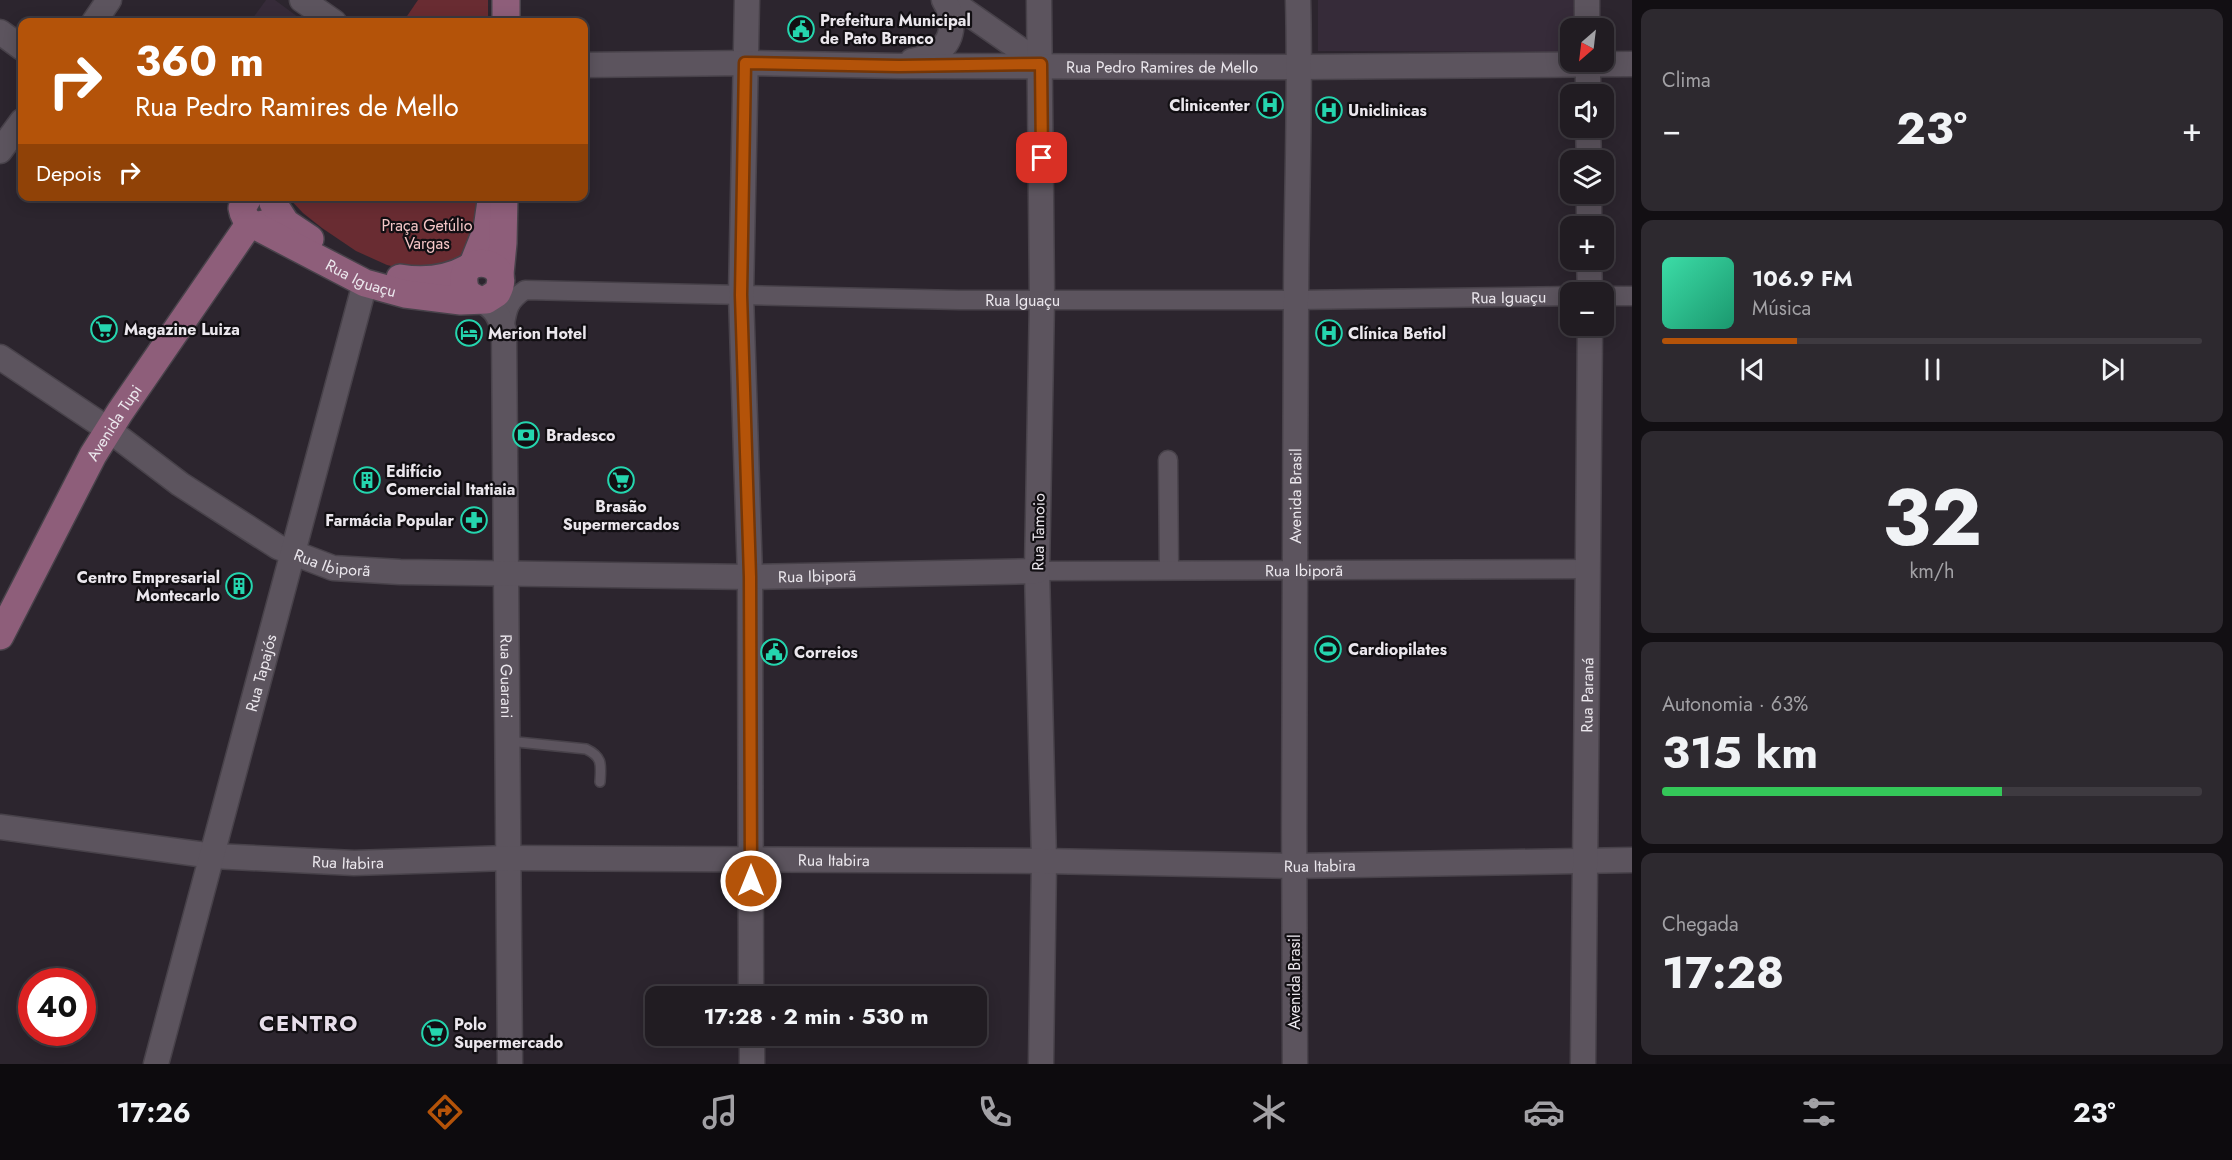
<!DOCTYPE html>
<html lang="pt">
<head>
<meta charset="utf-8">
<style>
	:root { --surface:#211c22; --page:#2d292f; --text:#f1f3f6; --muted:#a2a1a5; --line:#3e3a40; --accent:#b45309 }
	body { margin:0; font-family:Jost,sans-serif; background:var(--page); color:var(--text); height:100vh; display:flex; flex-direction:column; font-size:22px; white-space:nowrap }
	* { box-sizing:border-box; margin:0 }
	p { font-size:20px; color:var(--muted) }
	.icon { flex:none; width:33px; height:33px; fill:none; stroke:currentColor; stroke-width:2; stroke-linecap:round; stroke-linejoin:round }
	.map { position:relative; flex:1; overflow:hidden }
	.side { display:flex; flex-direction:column; gap:9px; padding:9px; background:#120f13; width:600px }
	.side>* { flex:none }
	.banner { position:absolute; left:18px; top:18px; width:570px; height:183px; border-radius:12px; box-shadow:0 3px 15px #0003,0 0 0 2px var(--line); background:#b45309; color:#fff; overflow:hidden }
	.needle { width:39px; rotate:208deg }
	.tools { position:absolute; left:1560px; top:18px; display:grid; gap:12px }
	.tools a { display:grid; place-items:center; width:54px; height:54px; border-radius:12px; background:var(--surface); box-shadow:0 3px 15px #0003,0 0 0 2px var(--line); font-size:30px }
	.speed { position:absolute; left:18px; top:968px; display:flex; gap:12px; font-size:30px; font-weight:700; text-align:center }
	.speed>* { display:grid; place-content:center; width:78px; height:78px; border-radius:50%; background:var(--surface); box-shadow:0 3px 15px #0003,0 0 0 2px var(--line); line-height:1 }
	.speed .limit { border:9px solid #d22; background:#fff; color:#111 }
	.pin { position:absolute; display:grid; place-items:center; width:51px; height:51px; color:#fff; margin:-26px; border-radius:12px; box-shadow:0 3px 9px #0006 }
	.me { position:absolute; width:66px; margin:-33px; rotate:0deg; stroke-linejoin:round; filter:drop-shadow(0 0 4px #0008) }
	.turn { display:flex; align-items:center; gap:21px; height:126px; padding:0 18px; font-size:27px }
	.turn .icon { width:78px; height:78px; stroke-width:2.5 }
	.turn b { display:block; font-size:42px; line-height:51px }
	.then { display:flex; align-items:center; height:57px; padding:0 18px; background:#0003; gap:12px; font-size:22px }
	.big { font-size:45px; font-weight:700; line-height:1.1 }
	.side .widget { flex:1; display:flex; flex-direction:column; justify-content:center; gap:9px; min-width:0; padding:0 21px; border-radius:12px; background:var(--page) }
	.side .dial { align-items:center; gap:0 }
	.dial b { font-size:78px; line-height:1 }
	.song { display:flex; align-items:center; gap:18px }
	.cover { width:72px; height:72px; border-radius:9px; background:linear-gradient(135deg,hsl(160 70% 55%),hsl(160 70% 35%)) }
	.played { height:6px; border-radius:3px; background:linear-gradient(90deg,var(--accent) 25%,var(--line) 25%) }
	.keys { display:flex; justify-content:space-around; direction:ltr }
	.heat { display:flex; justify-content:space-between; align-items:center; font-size:33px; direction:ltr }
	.charge { height:9px; border-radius:4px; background:linear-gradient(90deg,#34c759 63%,var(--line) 0) }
	.trip { position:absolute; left:645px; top:986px; width:342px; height:60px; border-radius:12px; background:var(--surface); box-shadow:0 3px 15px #0003,0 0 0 2px var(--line); font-weight:700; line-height:60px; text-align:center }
	.menu { display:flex; height:96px; justify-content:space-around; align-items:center; background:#0d0b0e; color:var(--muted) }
	.menu .icon { width:42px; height:42px }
	.menu .on { color:var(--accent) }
	.menu b { font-size:27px; color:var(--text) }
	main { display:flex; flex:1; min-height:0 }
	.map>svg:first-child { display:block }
</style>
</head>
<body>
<main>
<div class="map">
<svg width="1632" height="1064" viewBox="0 0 1632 1064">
	<rect width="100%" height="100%" fill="#2c252e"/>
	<g fill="#362b39">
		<polygon points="266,0 275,0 302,20 301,22 250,22"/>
		<polygon points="1318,0 1577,0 1577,28 1570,28 1570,52 1318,51"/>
	</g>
	<g fill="#692c32">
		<polygon points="418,0 488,0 488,22 403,22"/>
		<polygon points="288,197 486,197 460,264 421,273 387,265 356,251 322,228 303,213"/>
	</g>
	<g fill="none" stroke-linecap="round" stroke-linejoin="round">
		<g stroke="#48424a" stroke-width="12">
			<path id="lane" d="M507,741l79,8c17,8 15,16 14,33"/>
		</g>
		<g stroke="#48424a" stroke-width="21">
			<g id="street">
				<polyline points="1604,296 1632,296"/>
				<path id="s1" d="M504,331c3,-20 3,-29 21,-41l434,10h337l274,-4"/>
				<polyline points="1168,460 1169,569"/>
				<path id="s2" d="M1037,571l553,-2"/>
			</g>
		</g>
		<g stroke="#48424a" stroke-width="27">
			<g id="secondary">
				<polyline points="302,0 334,22"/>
				<polyline points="747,0 741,295 750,577 751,996"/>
				<polyline points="949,0 1041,64"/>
				<polyline points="1039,0 1042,299 1037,571 1044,861 1041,1064"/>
				<polyline points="1587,0 1587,28"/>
				<polyline points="94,22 109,0"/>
				<polyline points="0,32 22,48"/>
				<path d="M912,61c9,-2 21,-5 28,-11 15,-13 14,-34 4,-50"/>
				<polyline points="1588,62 1588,94"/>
				<path id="s3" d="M584,65l161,-2 154,3 401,1 332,-3"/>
				<polyline points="1588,128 1589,160"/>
				<polyline points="0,151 22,121"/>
				<polyline points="1589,194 1589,226"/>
				<polyline points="1589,260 1590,292"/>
				<path id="s4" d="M480,300c15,7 19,15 24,31l6,733"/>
				<path id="s5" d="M0,357l109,73 71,54 98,63 55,21 67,4 350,5 287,-6"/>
				<path id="s6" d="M0,827l213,29 141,7 154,-5 536,3 249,5 339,-6"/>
				<polyline points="752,1035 752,1064"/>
				<path id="s7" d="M156,1064l209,-781"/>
				<path id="s8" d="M1295,1064c-2,-253 0,-506 1,-759 0,-102 5,-203 2,-305"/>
				<path id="s9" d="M1583,1064c1,-246 7,-492 7,-738"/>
			</g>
		</g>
		<g stroke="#48424a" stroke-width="30">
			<g id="primary">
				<polyline points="506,22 506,0"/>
				<path d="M249,196l-7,12c2,13 11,20 25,15"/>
				<polyline points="273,203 286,223 310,239"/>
				<polyline points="473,264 487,229 491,201"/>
				<polyline points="500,274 503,243 504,196"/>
				<path d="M400,278c24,4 46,2 68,-10"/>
				<path id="s10" d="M0,636l93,-181 27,-43 130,-189 115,60 40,11 56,7 25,-1 11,-7c18,-34 -37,-41 -33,-10 1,10 7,14 16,17"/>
			</g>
		</g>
		<use href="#lane" stroke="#5c545e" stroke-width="9"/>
		<use href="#street" stroke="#5c545e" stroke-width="18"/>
		<use href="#secondary" stroke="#5c545e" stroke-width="24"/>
		<use href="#primary" stroke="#8e5e7a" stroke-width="27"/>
	</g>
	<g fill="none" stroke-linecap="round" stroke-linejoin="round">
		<g stroke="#753606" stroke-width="15">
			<polyline id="route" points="751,881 750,577 741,295 745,63 899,66 1041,64 1042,158"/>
		</g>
		<use href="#route" stroke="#b45309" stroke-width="10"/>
	</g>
	<defs>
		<g id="civic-ring" transform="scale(1.35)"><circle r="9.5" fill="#120f13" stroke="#25d5ae" stroke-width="1.5"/><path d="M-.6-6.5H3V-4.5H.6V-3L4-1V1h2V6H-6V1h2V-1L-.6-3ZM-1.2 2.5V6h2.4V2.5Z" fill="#25d5ae"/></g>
		<g id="hospital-ring" transform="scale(1.35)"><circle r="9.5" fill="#120f13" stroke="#25d5ae" stroke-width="1.5"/><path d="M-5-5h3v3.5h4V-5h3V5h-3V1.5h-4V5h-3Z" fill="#25d5ae"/></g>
		<g id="supermarket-ring" transform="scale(1.35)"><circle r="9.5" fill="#120f13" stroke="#25d5ae" stroke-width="1.5"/><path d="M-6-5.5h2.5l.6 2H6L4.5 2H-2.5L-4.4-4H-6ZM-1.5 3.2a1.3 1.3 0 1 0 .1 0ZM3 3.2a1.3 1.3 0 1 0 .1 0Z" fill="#25d5ae"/></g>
		<g id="hotel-ring" transform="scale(1.35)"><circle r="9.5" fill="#120f13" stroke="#25d5ae" stroke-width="1.5"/><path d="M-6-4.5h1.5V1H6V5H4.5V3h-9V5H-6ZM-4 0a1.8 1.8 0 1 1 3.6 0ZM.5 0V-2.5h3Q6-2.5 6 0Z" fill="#25d5ae"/></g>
		<g id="bank-ring" transform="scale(1.35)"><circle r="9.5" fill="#120f13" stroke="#25d5ae" stroke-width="1.5"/><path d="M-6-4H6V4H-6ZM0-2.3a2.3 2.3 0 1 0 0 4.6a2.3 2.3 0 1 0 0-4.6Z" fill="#25d5ae"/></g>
		<g id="building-ring" transform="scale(1.35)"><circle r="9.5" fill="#120f13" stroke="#25d5ae" stroke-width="1.5"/><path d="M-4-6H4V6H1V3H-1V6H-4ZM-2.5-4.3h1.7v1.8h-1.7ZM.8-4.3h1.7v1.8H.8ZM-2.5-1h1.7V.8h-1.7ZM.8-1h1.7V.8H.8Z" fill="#25d5ae"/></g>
		<g id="pharmacy-ring" transform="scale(1.35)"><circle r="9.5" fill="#120f13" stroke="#25d5ae" stroke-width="1.5"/><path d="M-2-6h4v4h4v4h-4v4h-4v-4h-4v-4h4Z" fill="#25d5ae"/></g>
		<g id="stadium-ring" transform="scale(1.35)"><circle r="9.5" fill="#120f13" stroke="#25d5ae" stroke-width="1.5"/><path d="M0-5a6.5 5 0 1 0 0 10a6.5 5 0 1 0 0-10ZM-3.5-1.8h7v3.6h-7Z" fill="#25d5ae"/></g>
	</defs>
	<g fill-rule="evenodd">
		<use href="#civic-ring" x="801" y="29"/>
		<use href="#hospital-ring" x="1270" y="105"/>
		<use href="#hospital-ring" x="1329" y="110"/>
		<use href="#supermarket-ring" x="104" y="329"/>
		<use href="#hotel-ring" x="469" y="333"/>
		<use href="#hospital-ring" x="1329" y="333"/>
		<use href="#bank-ring" x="526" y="435"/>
		<use href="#building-ring" x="367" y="480"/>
		<use href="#supermarket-ring" x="621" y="480"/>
		<use href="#pharmacy-ring" x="474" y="520"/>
		<use href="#building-ring" x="239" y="586"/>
		<use href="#stadium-ring" x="1328" y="649"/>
		<use href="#civic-ring" x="774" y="652"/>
		<use href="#supermarket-ring" x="435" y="1033"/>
	</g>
	<g text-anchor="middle" stroke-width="4.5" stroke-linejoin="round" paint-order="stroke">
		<g font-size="16" font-weight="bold" fill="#ebe7ed" stroke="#120f13" text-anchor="start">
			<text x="820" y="26">Prefeitura Municipal<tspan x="820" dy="18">de Pato Branco</tspan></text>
			<text x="1250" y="111" text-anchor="end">Clinicenter</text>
			<text x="1348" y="116">Uniclinicas</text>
			<text x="124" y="335">Magazine Luiza</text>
			<text x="488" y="339">Merion Hotel</text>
			<text x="1348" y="339">Clínica Betiol</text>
			<text x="546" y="441">Bradesco</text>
			<text x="386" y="477">Edifício<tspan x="386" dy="18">Comercial Itatiaia</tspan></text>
			<text x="621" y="512" text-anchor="middle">Brasão<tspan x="621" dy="18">Supermercados</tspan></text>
			<text x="454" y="526" text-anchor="end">Farmácia Popular</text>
			<text x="220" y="583" text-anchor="end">Centro Empresarial<tspan x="220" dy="18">Montecarlo</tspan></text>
			<text x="1348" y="655">Cardiopilates</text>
			<text x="794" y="658">Correios</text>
			<text x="454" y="1030">Polo<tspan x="454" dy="18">Supermercado</tspan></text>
		</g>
		<g font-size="16" fill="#ebe7ed" stroke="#120f13">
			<text dy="6" stroke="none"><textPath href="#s3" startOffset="578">Rua Pedro Ramires de Mello</textPath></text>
			<text dy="6" stroke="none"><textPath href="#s10" startOffset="608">Rua Iguaçu</textPath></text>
			<text dy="6" stroke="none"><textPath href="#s1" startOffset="1032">Rua Iguaçu</textPath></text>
			<text dy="6" stroke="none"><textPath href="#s1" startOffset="546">Rua Iguaçu</textPath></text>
			<text dy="6" stroke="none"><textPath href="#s10" startOffset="242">Avenida Tupi</textPath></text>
			<text dy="6" stroke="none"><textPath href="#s8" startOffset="568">Avenida Brasil</textPath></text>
			<text transform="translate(1038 532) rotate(-89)" y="6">Rua Tamoio</text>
			<text dy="6" stroke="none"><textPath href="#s5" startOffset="394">Rua Ibiporã</textPath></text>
			<text dy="6" stroke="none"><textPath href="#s2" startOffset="267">Rua Ibiporã</textPath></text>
			<text dy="6" stroke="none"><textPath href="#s5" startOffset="880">Rua Ibiporã</textPath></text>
			<text dy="6" stroke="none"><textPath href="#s7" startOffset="405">Rua Tapajós</textPath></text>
			<text dy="6" stroke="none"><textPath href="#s4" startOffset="386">Rua Guarani</textPath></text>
			<text dy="6" stroke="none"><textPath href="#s9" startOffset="369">Rua Paraná</textPath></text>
			<text dy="6" stroke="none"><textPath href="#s6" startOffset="836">Rua Itabira</textPath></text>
			<text dy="6" stroke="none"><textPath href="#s6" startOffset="350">Rua Itabira</textPath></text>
			<text dy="6" stroke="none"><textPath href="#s6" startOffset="1322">Rua Itabira</textPath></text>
			<text transform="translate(1294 982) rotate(-90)" y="6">Avenida Brasil</text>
		</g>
		<g font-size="16" fill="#f5c6c7" stroke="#120f13">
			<text x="427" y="231">Praça Getúlio<tspan x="427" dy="18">Vargas</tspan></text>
		</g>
		<g font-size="22" font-weight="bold" letter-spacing="1.5" fill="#e7deea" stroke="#120f13">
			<text x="309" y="1031">CENTRO</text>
		</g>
	</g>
</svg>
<div class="tools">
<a><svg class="needle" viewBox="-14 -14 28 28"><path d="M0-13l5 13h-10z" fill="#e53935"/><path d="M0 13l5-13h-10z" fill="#a2a1a5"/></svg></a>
<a><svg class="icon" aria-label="sound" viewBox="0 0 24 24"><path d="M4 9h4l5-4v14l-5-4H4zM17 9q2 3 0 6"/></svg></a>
<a><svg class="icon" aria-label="layers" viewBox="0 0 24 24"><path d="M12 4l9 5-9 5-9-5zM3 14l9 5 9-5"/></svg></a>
<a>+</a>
<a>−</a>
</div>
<div class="speed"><div class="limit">40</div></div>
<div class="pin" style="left:1042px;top:158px;background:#d93025"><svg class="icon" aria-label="arrive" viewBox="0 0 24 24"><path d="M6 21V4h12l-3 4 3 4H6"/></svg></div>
<svg class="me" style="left:751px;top:881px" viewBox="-20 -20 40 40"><circle r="17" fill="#b45309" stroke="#fff" stroke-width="3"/><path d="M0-11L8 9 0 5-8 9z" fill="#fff"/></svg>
<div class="trip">17:28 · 2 min · 530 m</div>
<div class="banner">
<div class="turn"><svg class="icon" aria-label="right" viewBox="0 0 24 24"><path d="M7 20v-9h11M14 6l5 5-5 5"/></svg><div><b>360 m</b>Rua Pedro Ramires de Mello</div></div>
<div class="then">Depois<svg class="icon" aria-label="right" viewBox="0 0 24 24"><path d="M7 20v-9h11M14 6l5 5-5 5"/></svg></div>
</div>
</div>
<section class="side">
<div class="widget"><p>Clima</p>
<div class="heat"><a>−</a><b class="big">23°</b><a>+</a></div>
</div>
<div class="widget">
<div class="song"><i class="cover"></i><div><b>106.9 FM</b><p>Música</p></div></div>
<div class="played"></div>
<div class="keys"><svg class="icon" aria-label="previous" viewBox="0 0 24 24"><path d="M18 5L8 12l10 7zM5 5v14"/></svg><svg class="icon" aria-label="pause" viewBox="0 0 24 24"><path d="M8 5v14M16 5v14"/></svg><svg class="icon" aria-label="next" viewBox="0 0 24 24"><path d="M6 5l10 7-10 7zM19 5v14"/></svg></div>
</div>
<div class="widget dial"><b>32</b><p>km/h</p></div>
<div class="widget"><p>Autonomia · 63%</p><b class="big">315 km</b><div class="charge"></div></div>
<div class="widget"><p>Chegada</p><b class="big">17:28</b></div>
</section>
</main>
<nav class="menu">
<b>17:26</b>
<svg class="icon on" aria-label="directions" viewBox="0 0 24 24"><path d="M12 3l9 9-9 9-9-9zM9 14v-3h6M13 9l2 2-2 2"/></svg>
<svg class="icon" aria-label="music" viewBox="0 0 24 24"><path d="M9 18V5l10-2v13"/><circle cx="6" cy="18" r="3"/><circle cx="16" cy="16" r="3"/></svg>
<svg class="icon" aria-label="phone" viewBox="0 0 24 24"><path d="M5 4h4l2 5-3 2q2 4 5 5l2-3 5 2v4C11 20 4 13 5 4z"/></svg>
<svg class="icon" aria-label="climate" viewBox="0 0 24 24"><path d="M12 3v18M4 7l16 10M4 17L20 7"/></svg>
<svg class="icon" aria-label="car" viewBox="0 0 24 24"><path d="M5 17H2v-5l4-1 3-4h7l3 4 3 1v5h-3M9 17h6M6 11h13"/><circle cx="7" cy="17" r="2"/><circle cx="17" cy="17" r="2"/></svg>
<svg class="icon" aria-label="filters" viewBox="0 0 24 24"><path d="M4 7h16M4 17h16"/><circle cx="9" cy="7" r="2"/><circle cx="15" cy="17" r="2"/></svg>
<b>23°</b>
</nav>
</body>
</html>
